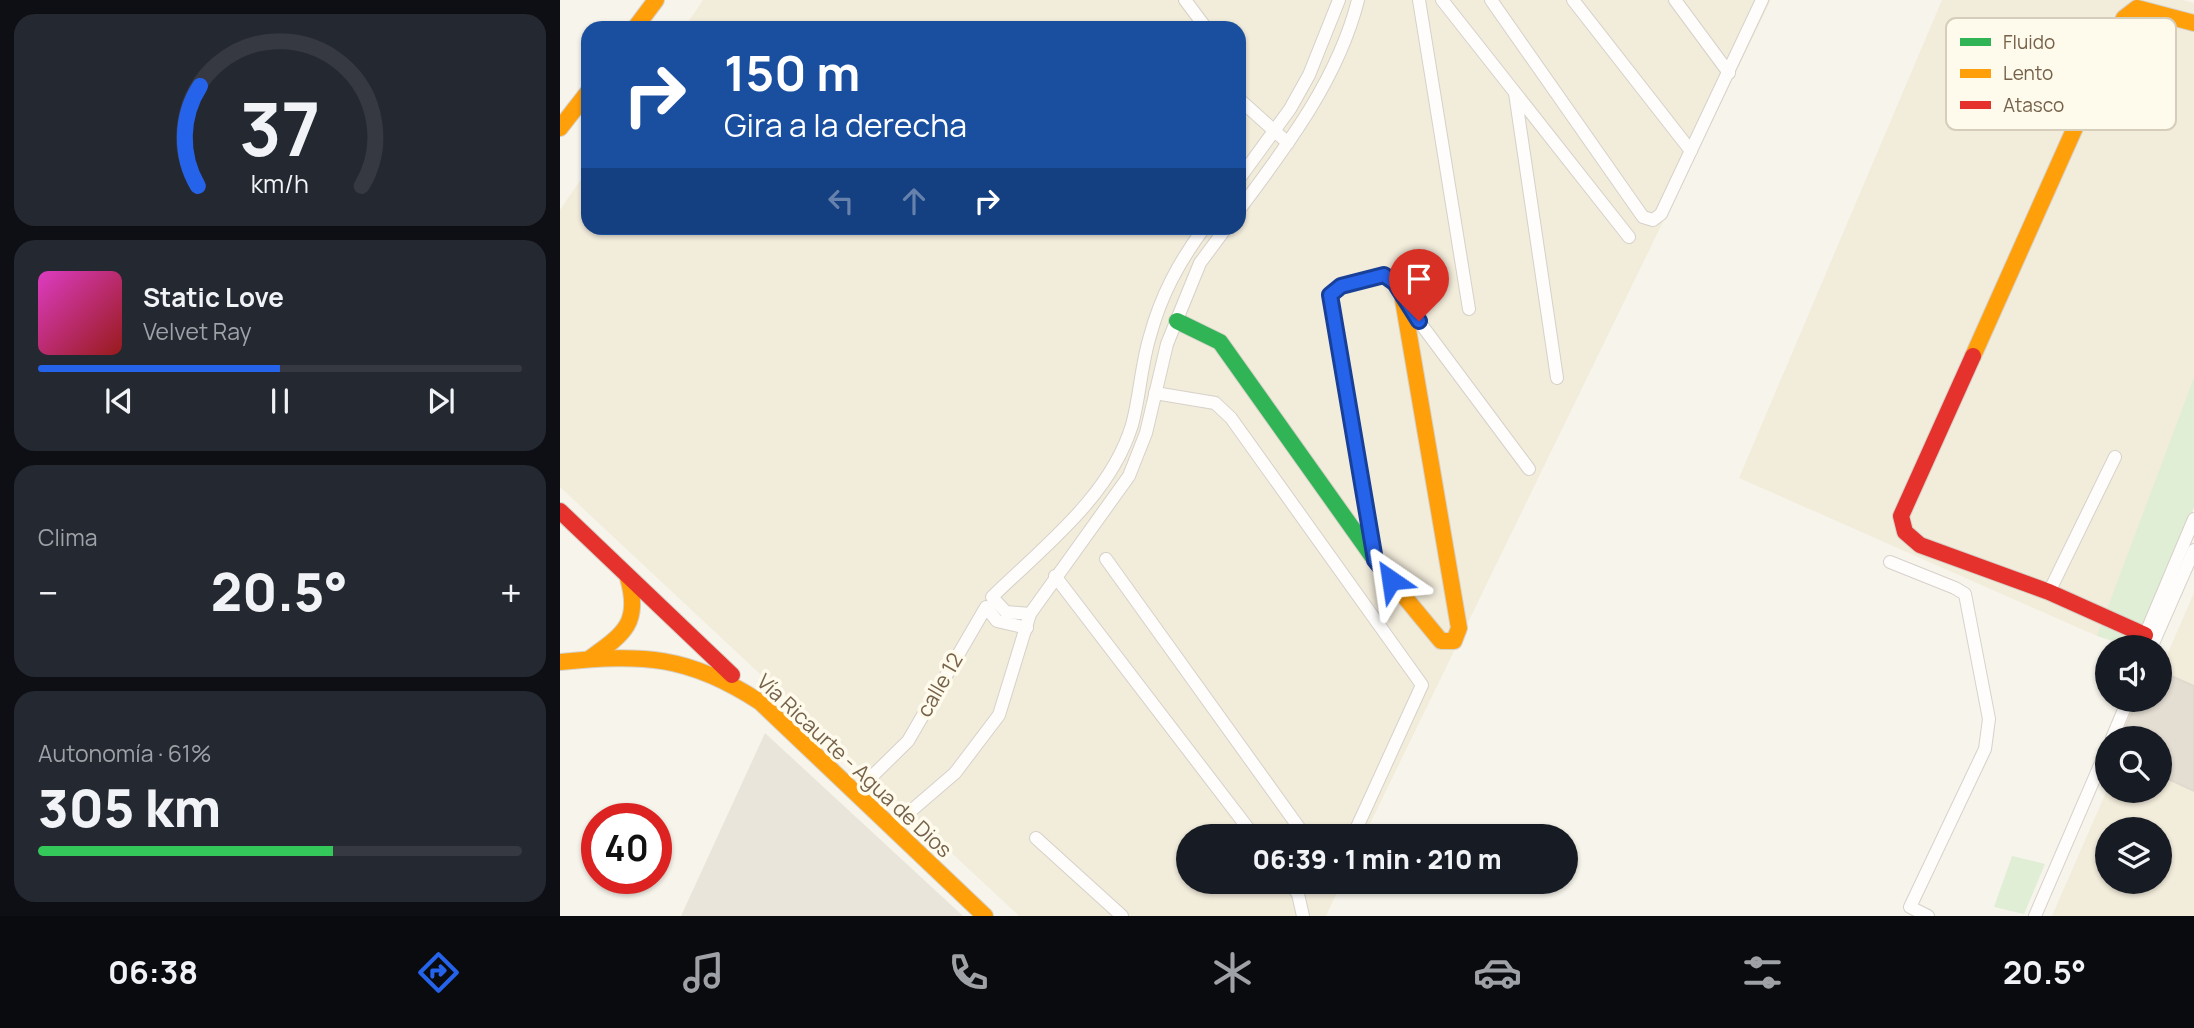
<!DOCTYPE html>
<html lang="es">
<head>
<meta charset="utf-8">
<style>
	:root { --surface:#171b24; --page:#242831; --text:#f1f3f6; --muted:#9ea1a6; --line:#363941; --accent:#2563eb }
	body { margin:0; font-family:Manrope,sans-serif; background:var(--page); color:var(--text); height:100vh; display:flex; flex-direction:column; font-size:26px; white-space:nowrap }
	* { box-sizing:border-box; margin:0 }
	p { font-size:23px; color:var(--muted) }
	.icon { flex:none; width:38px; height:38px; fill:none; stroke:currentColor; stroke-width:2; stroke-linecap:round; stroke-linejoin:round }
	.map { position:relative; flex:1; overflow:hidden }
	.details { display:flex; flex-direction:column; gap:14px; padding:14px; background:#0d0f14; width:560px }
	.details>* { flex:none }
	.guide { position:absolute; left:21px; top:21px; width:665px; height:214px; border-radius:21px; box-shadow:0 2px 5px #0004; background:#1a4fa0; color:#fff; overflow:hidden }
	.fabs { position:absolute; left:1535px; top:635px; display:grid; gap:14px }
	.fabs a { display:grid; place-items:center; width:77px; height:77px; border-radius:50%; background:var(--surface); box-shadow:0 2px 5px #0004; font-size:35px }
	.speed { position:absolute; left:21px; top:803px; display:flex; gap:14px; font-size:35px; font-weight:700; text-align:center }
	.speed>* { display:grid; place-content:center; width:91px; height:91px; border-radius:50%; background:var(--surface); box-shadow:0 2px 5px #0004; line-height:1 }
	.speed .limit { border:10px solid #d22; background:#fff; color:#111 }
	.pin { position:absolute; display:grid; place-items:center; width:60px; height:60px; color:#fff; margin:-72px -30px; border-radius:50% 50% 50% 0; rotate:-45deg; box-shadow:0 0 7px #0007 }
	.pin .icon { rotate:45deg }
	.me { position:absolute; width:77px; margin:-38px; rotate:328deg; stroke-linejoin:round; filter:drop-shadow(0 0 5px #0008) }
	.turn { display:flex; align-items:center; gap:24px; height:147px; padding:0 28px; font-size:32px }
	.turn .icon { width:91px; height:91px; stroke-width:2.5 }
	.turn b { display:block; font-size:49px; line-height:60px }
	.lanes { display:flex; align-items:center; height:66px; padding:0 28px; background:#0003; justify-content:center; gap:35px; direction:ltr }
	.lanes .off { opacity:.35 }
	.big { font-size:52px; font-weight:800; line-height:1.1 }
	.details .widget { flex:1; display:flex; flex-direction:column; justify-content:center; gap:10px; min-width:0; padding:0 24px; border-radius:21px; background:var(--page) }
	.details .dial { align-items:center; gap:0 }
	.dial svg { height:182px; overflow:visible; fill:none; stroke:var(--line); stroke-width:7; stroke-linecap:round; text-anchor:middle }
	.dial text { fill:var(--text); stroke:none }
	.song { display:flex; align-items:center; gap:21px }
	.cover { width:84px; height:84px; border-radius:10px; background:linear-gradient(135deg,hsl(310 70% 55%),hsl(0 70% 35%)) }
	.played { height:7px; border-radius:4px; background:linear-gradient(90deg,var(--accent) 50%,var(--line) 50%) }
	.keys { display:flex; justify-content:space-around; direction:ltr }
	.heat { display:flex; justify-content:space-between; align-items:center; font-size:38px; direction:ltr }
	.charge { height:10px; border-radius:5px; background:linear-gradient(90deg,#34c759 61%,var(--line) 0) }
	.trip { position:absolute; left:616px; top:824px; width:402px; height:70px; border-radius:35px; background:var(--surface); box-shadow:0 2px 5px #0004; font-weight:800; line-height:70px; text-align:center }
	.tabs { display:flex; height:112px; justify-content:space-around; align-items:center; background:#090b0e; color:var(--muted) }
	.tabs .icon { width:49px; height:49px }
	.tabs .selected { color:var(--accent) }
	.tabs b { font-size:32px; color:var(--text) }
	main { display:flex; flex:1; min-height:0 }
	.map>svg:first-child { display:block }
</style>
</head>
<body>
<main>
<section class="details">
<div class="widget dial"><svg viewBox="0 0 100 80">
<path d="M14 69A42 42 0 1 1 86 69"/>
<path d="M14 69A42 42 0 0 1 15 25" stroke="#2563eb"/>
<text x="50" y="56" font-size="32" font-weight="700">37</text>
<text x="50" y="72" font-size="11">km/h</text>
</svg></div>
<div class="widget">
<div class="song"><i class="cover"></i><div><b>Static Love</b><p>Velvet Ray</p></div></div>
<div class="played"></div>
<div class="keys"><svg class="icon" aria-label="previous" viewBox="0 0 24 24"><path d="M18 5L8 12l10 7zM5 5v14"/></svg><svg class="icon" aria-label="pause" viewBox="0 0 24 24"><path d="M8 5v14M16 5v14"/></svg><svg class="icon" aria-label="next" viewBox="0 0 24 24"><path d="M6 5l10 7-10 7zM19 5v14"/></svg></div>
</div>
<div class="widget"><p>Clima</p>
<div class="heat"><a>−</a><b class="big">20.5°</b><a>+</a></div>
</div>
<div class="widget"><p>Autonomía · 61%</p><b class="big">305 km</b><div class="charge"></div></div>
</section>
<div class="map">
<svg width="1634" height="916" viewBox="0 0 1634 916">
	<rect width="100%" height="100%" fill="#f7f4eb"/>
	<g fill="#f2ecdb" fill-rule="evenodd">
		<polygon points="143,0 1211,0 804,836 628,836 628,882 782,882 766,916 459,916 0,487 0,210 28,169 28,228 679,228 679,28 124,28"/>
		<polygon points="1382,0 1623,0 1634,3 1634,507 1577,647 1537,636 1179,478"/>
		<path d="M1634,593v323h-142l55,-126 53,1v-53h-30l17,-38h13v-29zM1547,830h53v52h-53z"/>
	</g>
	<polygon fill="#eae5db" points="205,733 403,916 121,916"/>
	<g fill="#dfeed5">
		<polygon points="1634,378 1634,507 1577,647 1572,647 1537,636"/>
		<polygon points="1452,856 1485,864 1464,914 1434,907"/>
	</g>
	<polygon fill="#e3ddd2" stroke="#e0d9cd" stroke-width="2" points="1600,671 1634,686 1634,791 1600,775 1600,738 1561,738 1577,700 1600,700"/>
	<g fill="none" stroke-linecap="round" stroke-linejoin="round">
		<g stroke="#d6d1c9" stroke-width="14">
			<g id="street">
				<polyline points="625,0 646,28"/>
				<polyline points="859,0 909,309"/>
				<polyline points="882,0 1069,237"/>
				<polyline points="931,0 1083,217 1093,220 1101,214 1202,0"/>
				<polyline points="1013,0 1131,151"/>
				<polyline points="1115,0 1169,73"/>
				<polyline points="955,93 997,378"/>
				<polyline points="679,99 728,143"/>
				<polyline points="679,179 730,109 749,75 779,0"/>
				<path d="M679,210c48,-64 99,-131 119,-210"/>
				<polyline points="595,393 655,403 671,418 862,685 793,836"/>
				<polyline points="814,556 772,311 770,295 781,286 824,275 835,283 843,300 969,469"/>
				<polyline points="546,559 745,836"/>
				<polyline points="1330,562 1395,588 1405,594 1429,719 1425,749 1350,907 1368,916"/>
				<polyline points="495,576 694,836"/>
				<polyline points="1489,592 1555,457"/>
				<path d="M470,614l-24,-2 -14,-15c51,-50 118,-100 140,-172 8,-29 9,-60 18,-89 11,-41 29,-74 54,-108"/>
				<polyline points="1585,648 1585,635 1634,519"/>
				<polyline points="1591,648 1634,550"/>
				<polyline points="1552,738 1568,700"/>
				<polyline points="295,793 348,741 426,607 437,621 467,628"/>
				<polyline points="331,828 395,773 439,715 470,614 569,476 586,433 607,344 640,263 666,228"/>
				<polyline points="476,838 562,916"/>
				<polyline points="729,882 738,894 743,916"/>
				<polyline points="1475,916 1547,749"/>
			</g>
		</g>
		<g stroke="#d7d1c8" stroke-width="18">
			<polyline id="fast" points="617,321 660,342 815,560 843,595"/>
		</g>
		<g stroke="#d7d1c8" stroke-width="18">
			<g id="slow">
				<polyline points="75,28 96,0"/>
				<polyline points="0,128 28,92"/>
				<polyline points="843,300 899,628 894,641 881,641 843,595"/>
				<polyline points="1413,356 1564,18 1577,8 1634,23"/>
				<path d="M29,659c35,-25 52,-36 39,-81"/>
				<path d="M0,662c83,-8 128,-7 200,40l225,214"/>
			</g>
		</g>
		<g stroke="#d7d1c8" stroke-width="18">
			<g id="jam">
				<polyline points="1413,356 1341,516 1345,532 1360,545 1489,592 1585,635"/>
				<polyline points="0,511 172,675"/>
			</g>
		</g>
		<use href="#street" stroke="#fefdfc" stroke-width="12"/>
		<use href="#fast" stroke="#30b455" stroke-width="16"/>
		<use href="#slow" stroke="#ff9f0a" stroke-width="16"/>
		<use href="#jam" stroke="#e5322d" stroke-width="16"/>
	</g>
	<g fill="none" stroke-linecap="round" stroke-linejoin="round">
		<g stroke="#184099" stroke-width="18">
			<polyline id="route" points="831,580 815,560 770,295 781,286 824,275 835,283 859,321"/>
		</g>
		<use href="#route" stroke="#2563eb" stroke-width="12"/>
	</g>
	<g text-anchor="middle" stroke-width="7" stroke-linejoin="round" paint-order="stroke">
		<g font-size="21" fill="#76624a" stroke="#fffbec">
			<text transform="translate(380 685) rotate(-60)" y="7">calle 12</text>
			<text transform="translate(294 766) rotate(43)" y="7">Vía Ricaurte - Agua de Dios</text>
		</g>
	</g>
	<rect x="1386" y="18" width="230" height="112" rx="10" fill="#fffbec" stroke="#d6cdbb" stroke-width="2"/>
	<rect x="1400" y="38" width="31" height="8" fill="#30b455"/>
	<rect x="1400" y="69" width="31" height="9" fill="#ff9f0a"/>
	<rect x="1400" y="101" width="31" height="8" fill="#e5322d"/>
	<g font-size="19" fill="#76624a">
		<text x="1443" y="49">Fluido</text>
		<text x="1443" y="80">Lento</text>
		<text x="1443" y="112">Atasco</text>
	</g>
</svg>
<div class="fabs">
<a><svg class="icon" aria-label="sound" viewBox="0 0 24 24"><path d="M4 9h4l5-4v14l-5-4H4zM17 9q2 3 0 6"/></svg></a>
<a><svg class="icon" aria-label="search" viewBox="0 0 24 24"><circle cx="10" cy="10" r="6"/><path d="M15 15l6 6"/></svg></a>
<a><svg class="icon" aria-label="layers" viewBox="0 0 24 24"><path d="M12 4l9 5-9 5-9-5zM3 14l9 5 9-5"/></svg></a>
</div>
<div class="speed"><div class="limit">40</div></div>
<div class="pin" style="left:859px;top:321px;background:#d93025"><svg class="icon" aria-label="arrive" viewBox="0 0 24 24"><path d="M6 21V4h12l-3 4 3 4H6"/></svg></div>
<svg class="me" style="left:831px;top:580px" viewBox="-20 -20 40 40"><path d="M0-17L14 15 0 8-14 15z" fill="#2563eb" stroke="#fff" stroke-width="4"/></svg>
<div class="trip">06:39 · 1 min · 210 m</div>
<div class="guide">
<div class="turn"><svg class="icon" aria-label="right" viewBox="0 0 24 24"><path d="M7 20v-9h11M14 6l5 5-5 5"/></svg><div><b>150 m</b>Gira a la derecha</div></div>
<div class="lanes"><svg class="icon off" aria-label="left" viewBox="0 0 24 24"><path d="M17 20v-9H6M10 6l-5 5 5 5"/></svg><svg class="icon off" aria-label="ahead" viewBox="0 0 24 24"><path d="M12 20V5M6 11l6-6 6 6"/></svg><svg class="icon" aria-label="right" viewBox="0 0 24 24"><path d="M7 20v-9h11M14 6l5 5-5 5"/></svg></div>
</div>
</div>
</main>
<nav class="tabs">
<b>06:38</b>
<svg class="icon selected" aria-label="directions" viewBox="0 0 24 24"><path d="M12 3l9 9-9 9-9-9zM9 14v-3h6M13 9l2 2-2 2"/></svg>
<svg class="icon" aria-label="music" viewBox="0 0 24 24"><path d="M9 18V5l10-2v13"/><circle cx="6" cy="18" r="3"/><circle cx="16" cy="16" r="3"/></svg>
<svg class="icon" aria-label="phone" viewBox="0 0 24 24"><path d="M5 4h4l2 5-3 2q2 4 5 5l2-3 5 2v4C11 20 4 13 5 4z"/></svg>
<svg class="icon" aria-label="climate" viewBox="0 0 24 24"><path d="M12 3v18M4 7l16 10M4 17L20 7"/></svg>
<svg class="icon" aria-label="car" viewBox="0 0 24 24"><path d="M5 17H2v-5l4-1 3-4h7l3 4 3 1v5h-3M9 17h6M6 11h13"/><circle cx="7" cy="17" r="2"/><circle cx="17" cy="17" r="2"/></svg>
<svg class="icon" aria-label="filters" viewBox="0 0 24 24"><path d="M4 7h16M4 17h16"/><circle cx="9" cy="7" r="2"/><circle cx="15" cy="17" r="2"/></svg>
<b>20.5°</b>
</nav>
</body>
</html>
